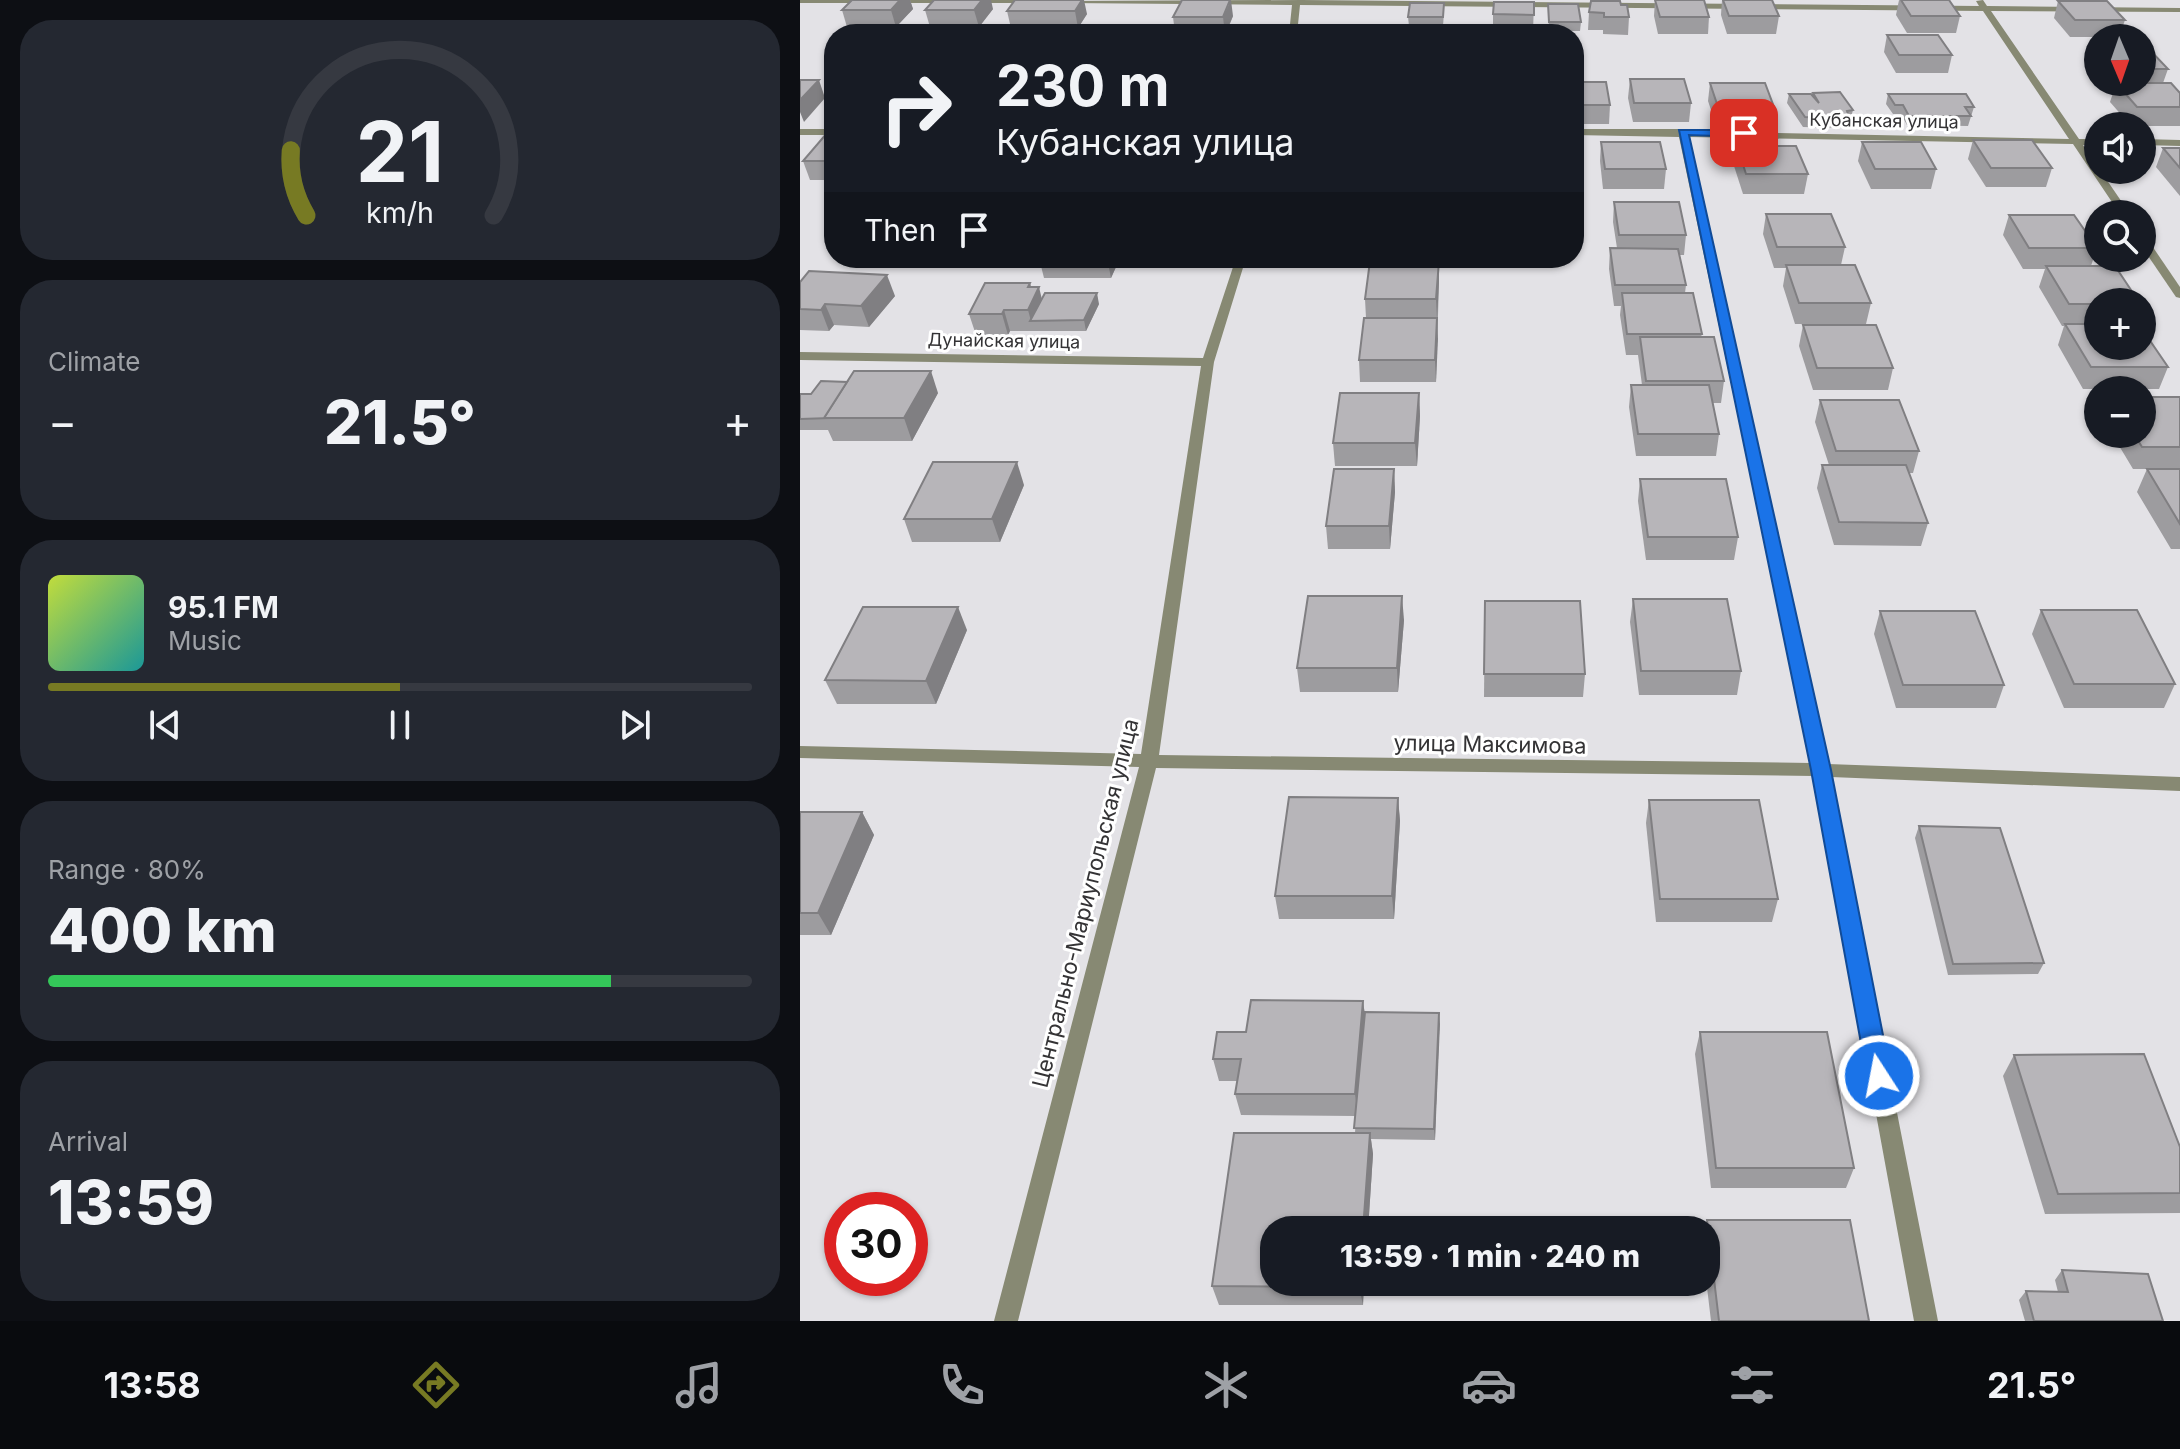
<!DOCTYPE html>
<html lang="en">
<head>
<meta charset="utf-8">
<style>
	:root { --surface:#171b24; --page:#242831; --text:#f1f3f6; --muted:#9ea1a6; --line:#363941; --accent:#777a23 }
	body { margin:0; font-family:Inter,sans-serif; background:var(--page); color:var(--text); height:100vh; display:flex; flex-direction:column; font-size:30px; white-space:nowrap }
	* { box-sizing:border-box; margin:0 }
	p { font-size:26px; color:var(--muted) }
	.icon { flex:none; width:44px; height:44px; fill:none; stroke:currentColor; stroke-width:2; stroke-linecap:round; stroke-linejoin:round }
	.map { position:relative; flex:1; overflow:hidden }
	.sheet { display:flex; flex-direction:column; gap:20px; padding:20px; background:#0d0f14; width:800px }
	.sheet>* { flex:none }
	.top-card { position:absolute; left:24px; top:24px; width:760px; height:244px; border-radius:32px; box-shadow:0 2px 6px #0004; background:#171b24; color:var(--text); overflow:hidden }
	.needle { width:52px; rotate:178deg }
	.buttons { position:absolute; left:1284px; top:24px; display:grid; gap:16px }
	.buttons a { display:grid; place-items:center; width:72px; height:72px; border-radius:50%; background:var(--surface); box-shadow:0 2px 6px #0004; font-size:40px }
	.speed { position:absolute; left:24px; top:1192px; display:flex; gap:16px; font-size:40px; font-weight:700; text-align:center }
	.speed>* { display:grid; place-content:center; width:104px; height:104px; border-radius:50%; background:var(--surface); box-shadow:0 2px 6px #0004; line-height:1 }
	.speed .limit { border:12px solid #d22; background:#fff; color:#111 }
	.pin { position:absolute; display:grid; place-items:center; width:68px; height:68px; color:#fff; margin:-34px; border-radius:16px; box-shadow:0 4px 12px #0006 }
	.me { position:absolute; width:88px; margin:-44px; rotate:349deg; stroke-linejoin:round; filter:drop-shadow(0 0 6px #0008) }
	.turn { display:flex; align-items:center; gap:28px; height:168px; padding:0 40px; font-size:36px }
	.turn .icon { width:104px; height:104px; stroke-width:2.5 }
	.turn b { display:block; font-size:56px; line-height:68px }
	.then { display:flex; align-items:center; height:76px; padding:0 40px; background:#0003; gap:16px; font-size:30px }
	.big { font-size:60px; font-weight:800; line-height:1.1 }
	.sheet .card { flex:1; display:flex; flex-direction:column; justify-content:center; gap:12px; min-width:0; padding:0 28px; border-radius:32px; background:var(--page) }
	.sheet .dial { align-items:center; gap:0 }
	.dial svg { height:208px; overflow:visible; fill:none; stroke:var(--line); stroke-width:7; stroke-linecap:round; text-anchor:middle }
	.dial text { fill:var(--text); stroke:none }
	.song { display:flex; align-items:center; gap:24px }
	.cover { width:96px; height:96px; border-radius:12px; background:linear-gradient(135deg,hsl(70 70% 55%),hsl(180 70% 35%)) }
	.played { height:8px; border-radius:4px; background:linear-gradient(90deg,var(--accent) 50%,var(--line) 50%) }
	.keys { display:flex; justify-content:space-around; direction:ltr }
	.heat { display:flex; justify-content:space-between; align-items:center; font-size:44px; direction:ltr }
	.charge { height:12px; border-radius:6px; background:linear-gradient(90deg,#34c759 80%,var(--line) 0) }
	.trip { position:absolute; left:460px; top:1216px; width:460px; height:80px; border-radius:32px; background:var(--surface); box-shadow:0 2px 6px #0004; font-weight:800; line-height:80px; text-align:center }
	.menu { display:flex; height:128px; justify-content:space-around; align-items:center; background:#090b0e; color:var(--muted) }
	.menu .icon { width:56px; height:56px }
	.menu .active { color:var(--accent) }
	.menu b { font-size:36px; color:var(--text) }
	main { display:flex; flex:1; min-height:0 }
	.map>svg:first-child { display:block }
</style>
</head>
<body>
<main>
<section class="sheet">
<div class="card dial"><svg viewBox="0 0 100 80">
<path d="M14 69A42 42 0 1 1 86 69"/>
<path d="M14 69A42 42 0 0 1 8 44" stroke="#777a23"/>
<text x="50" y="56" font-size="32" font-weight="700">21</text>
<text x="50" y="72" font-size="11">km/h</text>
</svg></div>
<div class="card"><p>Climate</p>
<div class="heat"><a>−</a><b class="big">21.5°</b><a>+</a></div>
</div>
<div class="card">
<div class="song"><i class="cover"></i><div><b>95.1 FM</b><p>Music</p></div></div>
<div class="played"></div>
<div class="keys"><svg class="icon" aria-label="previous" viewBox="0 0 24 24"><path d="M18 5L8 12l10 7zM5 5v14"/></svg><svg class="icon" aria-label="pause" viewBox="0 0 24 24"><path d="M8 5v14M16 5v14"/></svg><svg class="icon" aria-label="next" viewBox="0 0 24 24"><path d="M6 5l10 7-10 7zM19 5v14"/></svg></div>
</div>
<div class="card"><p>Range · 80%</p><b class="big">400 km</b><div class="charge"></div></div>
<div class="card"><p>Arrival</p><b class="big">13:59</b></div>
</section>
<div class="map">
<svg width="1380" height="1321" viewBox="0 0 1380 1321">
	<rect width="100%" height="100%" fill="#e3e2e6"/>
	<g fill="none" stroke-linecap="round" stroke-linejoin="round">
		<g fill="#878973" fill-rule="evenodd">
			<polygon points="0,0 237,0 238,1 234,3 0,3"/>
			<polygon points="501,0 1179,6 1176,1 1183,0 1187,6 1380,8 1380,12 1191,11 1279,139 1298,139 1298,145 1283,145 1330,214 1320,214 1273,144 889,137 1028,764 1380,777 1380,791 1031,777 1138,1321 1114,1321 1014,776 356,768 218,1321 194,1321 339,767 0,758 0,746 341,754 401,366 0,360 0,352 403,358 436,258 446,258 414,362 359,755 1011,763 879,137 774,135 774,129 883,129 887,131 1269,139 1183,11 500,5 497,34 489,34 492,5 266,3 262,1"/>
			<rect x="0" y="129" width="34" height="6"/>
			<polygon points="1342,139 1380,140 1380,146 1342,145"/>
			<polygon points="1342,236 1346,237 1380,287 1380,298 1376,297 1342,247"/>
		</g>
	</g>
	<g fill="#9d9c9f">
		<polygon points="52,0 110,0 113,9 96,27 47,27 42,10"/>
		<polygon points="215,0 287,14 278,28 211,28 207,11"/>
		<polygon points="855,0 909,17 908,34 858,34 854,16"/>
		<polygon points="922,0 972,0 979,16 976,34 927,34 921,15"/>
		<polygon points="1099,0 1160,16 1156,33 1107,33 1096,15"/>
		<polygon points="1258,1 1325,20 1319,37 1270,37 1254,18"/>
		<polygon points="734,2 733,32 693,31 693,14"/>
		<polygon points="748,4 781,22 780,31 749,31"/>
		<polygon points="821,5 829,17 828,35 803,34 803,30 788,30 789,12"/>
		<polygon points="193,9 179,27 130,27 125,10"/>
		<polygon points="644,12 643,26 609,26 608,17"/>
		<polygon points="433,16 426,34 364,34 374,25 373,17"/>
		<polygon points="1087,35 1152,55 1148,73 1096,73 1084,52"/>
		<polygon points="1295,47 1298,47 1298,75 1289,65"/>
		<polygon points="1342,47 1368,69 1363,83 1380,93 1380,126 1331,126 1310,102 1315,87 1308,87 1304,82 1342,82"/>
		<polygon points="830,79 891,103 889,122 833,122 828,98"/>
		<polygon points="774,82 810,105 809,124 774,124"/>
		<polygon points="910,83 974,107 972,125 916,125 908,101"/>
		<polygon points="1013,93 1053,110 1048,128 1003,127 987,103 989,94 1013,96"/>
		<polygon points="1088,94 1174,107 1168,126 1107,125 1101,114 1093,114 1086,104"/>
		<polygon points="34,133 34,180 10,180 3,161"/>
		<polygon points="1173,140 1252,168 1246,187 1186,187 1168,159"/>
		<polygon points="801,142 866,169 864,189 803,189 800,161"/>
		<polygon points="1062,142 1136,169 1131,189 1071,189 1058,161"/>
		<polygon points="937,146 1008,174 1004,194 943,194 934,166"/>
		<polygon points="1363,148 1380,148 1380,196 1356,167"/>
		<polygon points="814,202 886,235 884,255 879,255 886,285 885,293 902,334 901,337 924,381 921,403 913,403 919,434 916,456 836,456 829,407 831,385 842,385 838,355 826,355 820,315 821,306 814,306 809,269 810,248 817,248 813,222"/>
		<polygon points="966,214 1045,247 1041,265 1071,303 1066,324 995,324 983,286 986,268 974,268 963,234"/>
		<polygon points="1209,215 1297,248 1291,266 1298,302 1298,346 1368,367 1359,389 1283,389 1258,345 1264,326 1262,326 1239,287 1245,269 1223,269 1203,235"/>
		<polygon points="239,258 320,258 311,278 244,278"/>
		<rect x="570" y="258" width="66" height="3"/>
		<polygon points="0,282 95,296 69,327 34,325 29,331 0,330"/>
		<polygon points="639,282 636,382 560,382 559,360 566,318 565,299"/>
		<polygon points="231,287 242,299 299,304 286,331 210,331 208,335 176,335 169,314"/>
		<polygon points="1003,325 1093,368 1088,390 1013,390 999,346"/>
		<polygon points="138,393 112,441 33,441 28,430 0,430 0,394"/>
		<polygon points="619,393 620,416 617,466 535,466 533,443"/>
		<polygon points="1380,397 1380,549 1371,549 1337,492 1347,469 1333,469 1312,434 1342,434"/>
		<polygon points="1020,400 1119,451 1113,473 1109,473 1128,523 1121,546 1034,545 1017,488 1022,465 1029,465 1015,422"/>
		<polygon points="594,469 595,492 590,549 528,549 526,526"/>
		<polygon points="840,479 938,537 934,560 846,560 838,501"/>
		<polygon points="224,485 200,542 112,542 104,519"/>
		<polygon points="833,599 941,671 937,695 839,695 830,622"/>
		<polygon points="685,601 785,674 783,697 684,697"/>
		<polygon points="1241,610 1375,684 1364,708 1264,708 1232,634"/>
		<polygon points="1080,611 1204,685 1196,708 1096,708 1074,634"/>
		<polygon points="604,620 598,692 500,692 497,668"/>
		<polygon points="167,630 136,704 37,704 25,680"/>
		<polygon points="598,798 600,821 594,919 479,919 475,896"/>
		<polygon points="849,800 978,899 972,922 856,922 846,823"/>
		<polygon points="0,812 62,812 74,835 31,935 0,935"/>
		<polygon points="1119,826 1244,963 1238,974 1148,975 1115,838"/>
		<polygon points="563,1001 565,1015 639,1013 635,1140 571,1139 573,1154 568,1230 474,1230 474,1282 564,1282 563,1305 419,1305 412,1286 555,1133 556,1116 441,1115 435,1094 437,1081 419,1081 413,1059 446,1032"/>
		<polygon points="900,1032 1054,1168 1046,1188 911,1188 895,1054"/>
		<polygon points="1214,1055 1380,1147 1380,1213 1245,1214 1203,1076"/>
		<polygon points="907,1220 1069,1321 911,1321 906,1279 906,1230 904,1230"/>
		<polygon points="1262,1270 1363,1321 1225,1321 1219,1300 1226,1291 1258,1292 1255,1280"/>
	</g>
	<g fill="#807f82">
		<polygon points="100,0 110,0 113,9 96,27 91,10"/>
		<polygon points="182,0 191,0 193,9 179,27 174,10"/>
		<polygon points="282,0 284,0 287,14 278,28 275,11"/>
		<polygon points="431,0 433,16 425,34 423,17"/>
		<polygon points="19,80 25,98 4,122 0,112 0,100"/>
		<polygon points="307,258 320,258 311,278"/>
		<polygon points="639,261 639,282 637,320 636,299"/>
		<polygon points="87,275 95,296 69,327 61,306"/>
		<polygon points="230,283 234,297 239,287 244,308 231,321 228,310 228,287"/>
		<polygon points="297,293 299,304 286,331 284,320"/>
		<polygon points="25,304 34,325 29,331 21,310"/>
		<polygon points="204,310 210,331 208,335 202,314"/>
		<polygon points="637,318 638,339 636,382 635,360"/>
		<polygon points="131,371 138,393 112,441 104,418"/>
		<polygon points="619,393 620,416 617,466 615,443"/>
		<polygon points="217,462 224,485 200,542 192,519"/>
		<polygon points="594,469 595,492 590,549 589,526"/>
		<polygon points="602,596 604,620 598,692 597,668"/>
		<polygon points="158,607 167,630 136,704 126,681"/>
		<polygon points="598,798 600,821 594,919 592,896"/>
		<polygon points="62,812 74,835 31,935 18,913"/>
		<polygon points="563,1001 566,1024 558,1116 555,1094"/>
		<polygon points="639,1013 640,1024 635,1140 634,1129"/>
		<polygon points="570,1133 573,1154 568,1230 563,1230"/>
		<polygon points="560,1282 564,1282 563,1305 559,1287"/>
	</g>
	<g fill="#b7b5b9" stroke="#807f82" stroke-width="2">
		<polygon points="52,0 100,0 91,10 42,10"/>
		<polygon points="134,0 182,0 174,10 125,10"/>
		<polygon points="215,0 282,0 275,11 207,11"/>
		<polygon points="382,0 430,0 423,17 373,17"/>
		<polygon points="855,0 904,0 909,17 860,17"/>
		<polygon points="923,0 972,0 979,16 929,16"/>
		<polygon points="1101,0 1149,0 1160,16 1111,16"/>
		<polygon points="791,1 820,1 821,5 827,5 829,17 804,17 804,13 789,12"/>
		<polygon points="1258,1 1307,1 1325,20 1275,20"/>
		<polygon points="694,2 734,2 734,15 693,14"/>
		<polygon points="610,3 644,3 643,17 608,17"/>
		<polygon points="748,4 778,4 781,22 749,22"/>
		<polygon points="369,25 419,25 415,34 364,34"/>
		<polygon points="635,28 692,29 691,34 634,34"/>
		<polygon points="1087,35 1138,35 1152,55 1099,55"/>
		<polygon points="1342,47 1347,47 1368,69 1342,69"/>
		<polygon points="830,79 884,79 891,103 834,103"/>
		<polygon points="0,80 19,80 0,100"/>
		<polygon points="774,82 806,82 810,105 774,105"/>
		<polygon points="910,83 965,83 974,107 918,107"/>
		<polygon points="1316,83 1371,83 1380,93 1380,107 1337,107"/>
		<polygon points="1040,92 1053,110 1047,111 1050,119 1005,117 989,94 1011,94 1019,103 1013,93"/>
		<polygon points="1088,94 1166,94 1174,107 1165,107 1171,116 1109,116 1103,105 1095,105"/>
		<polygon points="27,133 34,133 34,161 3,161"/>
		<polygon points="1173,140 1232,140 1252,168 1191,168"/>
		<polygon points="801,142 860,142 866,169 805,169"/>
		<polygon points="1062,142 1121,142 1136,169 1075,169"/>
		<polygon points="937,146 996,146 1008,174 946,174"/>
		<polygon points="1363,148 1380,148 1380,168"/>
		<polygon points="814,202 879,202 886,235 819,235"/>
		<polygon points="966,214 1031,214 1045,247 977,247"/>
		<polygon points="1209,215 1274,215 1297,248 1229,248"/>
		<polygon points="810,248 878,249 886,285 815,285"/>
		<polygon points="570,261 639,261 636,299 565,299"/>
		<polygon points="986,265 1055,265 1071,303 999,303"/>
		<polygon points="1246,266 1315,266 1339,302 1298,302 1298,304 1269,304"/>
		<polygon points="9,271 87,275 61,306 25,304 21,310 0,309 0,282"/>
		<polygon points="185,283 230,283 228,287 239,287 228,310 204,310 202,314 169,314"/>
		<polygon points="245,293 297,293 284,320 230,321"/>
		<polygon points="822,293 893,293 902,334 827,334"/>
		<polygon points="564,318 637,318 635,360 559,360"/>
		<polygon points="1265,324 1298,324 1298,346 1342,346 1342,329 1368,367 1291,367"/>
		<polygon points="1003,325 1076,325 1093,368 1017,368"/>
		<polygon points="840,337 914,337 924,381 846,381"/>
		<polygon points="54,371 131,371 104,418 24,418"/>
		<polygon points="21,381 47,382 24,418 31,418 0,419 0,394 11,394"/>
		<polygon points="831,385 909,385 919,434 838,434"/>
		<polygon points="540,393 619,393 615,443 533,443"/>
		<polygon points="1342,397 1380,397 1380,447 1342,447 1334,434 1342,434"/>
		<polygon points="1020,400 1099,400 1119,451 1036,451"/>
		<polygon points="133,462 217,462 192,519 104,519"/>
		<polygon points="1022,465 1106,465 1128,523 1039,522"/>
		<polygon points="534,469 594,469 589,526 526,526"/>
		<polygon points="1347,469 1380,469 1380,524"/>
		<polygon points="840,479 926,479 938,537 848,537"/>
		<polygon points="508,596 602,596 597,668 497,668"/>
		<polygon points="833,599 927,599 941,671 841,671"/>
		<polygon points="685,601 780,601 785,674 684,674"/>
		<polygon points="63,607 158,607 126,681 25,680"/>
		<polygon points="1241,610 1337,610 1375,684 1274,684"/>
		<polygon points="1080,611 1175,611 1204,685 1103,685"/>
		<polygon points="489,797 598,798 592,896 475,896"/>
		<polygon points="849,800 959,800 978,899 860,899"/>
		<polygon points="0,812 62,812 18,913 0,913"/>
		<polygon points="1119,826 1200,828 1244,963 1153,964"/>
		<polygon points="451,1000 563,1001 555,1094 435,1094 441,1059 413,1059 417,1032 446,1032"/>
		<polygon points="565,1012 639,1013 634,1129 554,1128"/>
		<polygon points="900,1032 1027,1032 1054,1168 916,1168"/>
		<polygon points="1344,1054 1380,1147 1380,1193 1258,1194 1214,1055"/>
		<polygon points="434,1133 570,1133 563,1230 474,1230 474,1282 560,1282 559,1287 412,1286"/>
		<polygon points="907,1220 1050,1220 1069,1321 919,1321"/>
		<polygon points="1262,1270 1348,1274 1363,1321 1234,1321 1226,1291 1268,1292"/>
	</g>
	<polygon fill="#1a73e8" stroke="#114b97" stroke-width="2" points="879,130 944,130 949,133 944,137 889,135 1031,770 1091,1076 1088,1084 1079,1087 1071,1084 1067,1076 1011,770"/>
	<g text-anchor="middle" stroke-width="6" stroke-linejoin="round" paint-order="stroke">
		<g font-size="18" fill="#343335" stroke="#fff">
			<text transform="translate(1084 121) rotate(1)" y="6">Кубанская улица</text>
			<text transform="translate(204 341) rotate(1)" y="6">Дунайская улица</text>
		</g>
		<g font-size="22" fill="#343335" stroke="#fff">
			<text transform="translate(690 744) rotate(1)" y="8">улица Максимова</text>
			<text transform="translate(285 903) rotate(-76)" y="8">Центрально-Мариупольская улица</text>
		</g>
	</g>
</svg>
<div class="buttons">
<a><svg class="needle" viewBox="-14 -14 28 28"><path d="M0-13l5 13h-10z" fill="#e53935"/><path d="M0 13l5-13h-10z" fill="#9ea1a6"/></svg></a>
<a><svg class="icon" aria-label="sound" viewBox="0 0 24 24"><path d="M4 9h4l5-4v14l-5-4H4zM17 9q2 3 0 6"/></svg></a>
<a><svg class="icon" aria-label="search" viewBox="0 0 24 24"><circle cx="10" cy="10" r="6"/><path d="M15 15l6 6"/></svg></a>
<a>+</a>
<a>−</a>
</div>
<div class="speed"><div class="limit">30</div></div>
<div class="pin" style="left:944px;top:133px;background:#d93025"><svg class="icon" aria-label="arrive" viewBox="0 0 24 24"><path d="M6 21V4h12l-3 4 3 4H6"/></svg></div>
<svg class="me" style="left:1079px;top:1076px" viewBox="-20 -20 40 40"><circle r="17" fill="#1a73e8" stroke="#fff" stroke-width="3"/><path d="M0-11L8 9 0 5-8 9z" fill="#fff"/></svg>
<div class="trip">13:59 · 1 min · 240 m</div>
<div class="top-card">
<div class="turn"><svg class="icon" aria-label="right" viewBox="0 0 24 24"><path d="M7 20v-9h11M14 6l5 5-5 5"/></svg><div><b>230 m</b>Кубанская улица</div></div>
<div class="then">Then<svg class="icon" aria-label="arrive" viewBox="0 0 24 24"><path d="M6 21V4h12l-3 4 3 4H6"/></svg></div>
</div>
</div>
</main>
<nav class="menu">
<b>13:58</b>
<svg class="icon active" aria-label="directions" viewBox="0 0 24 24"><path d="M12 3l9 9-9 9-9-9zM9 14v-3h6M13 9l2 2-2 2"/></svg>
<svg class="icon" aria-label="music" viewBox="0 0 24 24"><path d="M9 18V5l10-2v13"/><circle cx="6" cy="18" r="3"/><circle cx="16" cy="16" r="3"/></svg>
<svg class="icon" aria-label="phone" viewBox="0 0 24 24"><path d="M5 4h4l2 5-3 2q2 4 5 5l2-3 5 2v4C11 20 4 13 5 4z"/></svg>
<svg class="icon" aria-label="climate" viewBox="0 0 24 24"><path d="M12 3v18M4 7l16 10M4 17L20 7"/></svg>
<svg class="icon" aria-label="car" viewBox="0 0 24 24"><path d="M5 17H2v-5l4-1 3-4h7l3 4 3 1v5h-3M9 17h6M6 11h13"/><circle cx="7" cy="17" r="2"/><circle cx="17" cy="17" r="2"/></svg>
<svg class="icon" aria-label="filters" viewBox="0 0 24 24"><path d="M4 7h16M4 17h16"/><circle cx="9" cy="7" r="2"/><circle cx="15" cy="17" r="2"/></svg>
<b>21.5°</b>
</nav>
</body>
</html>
